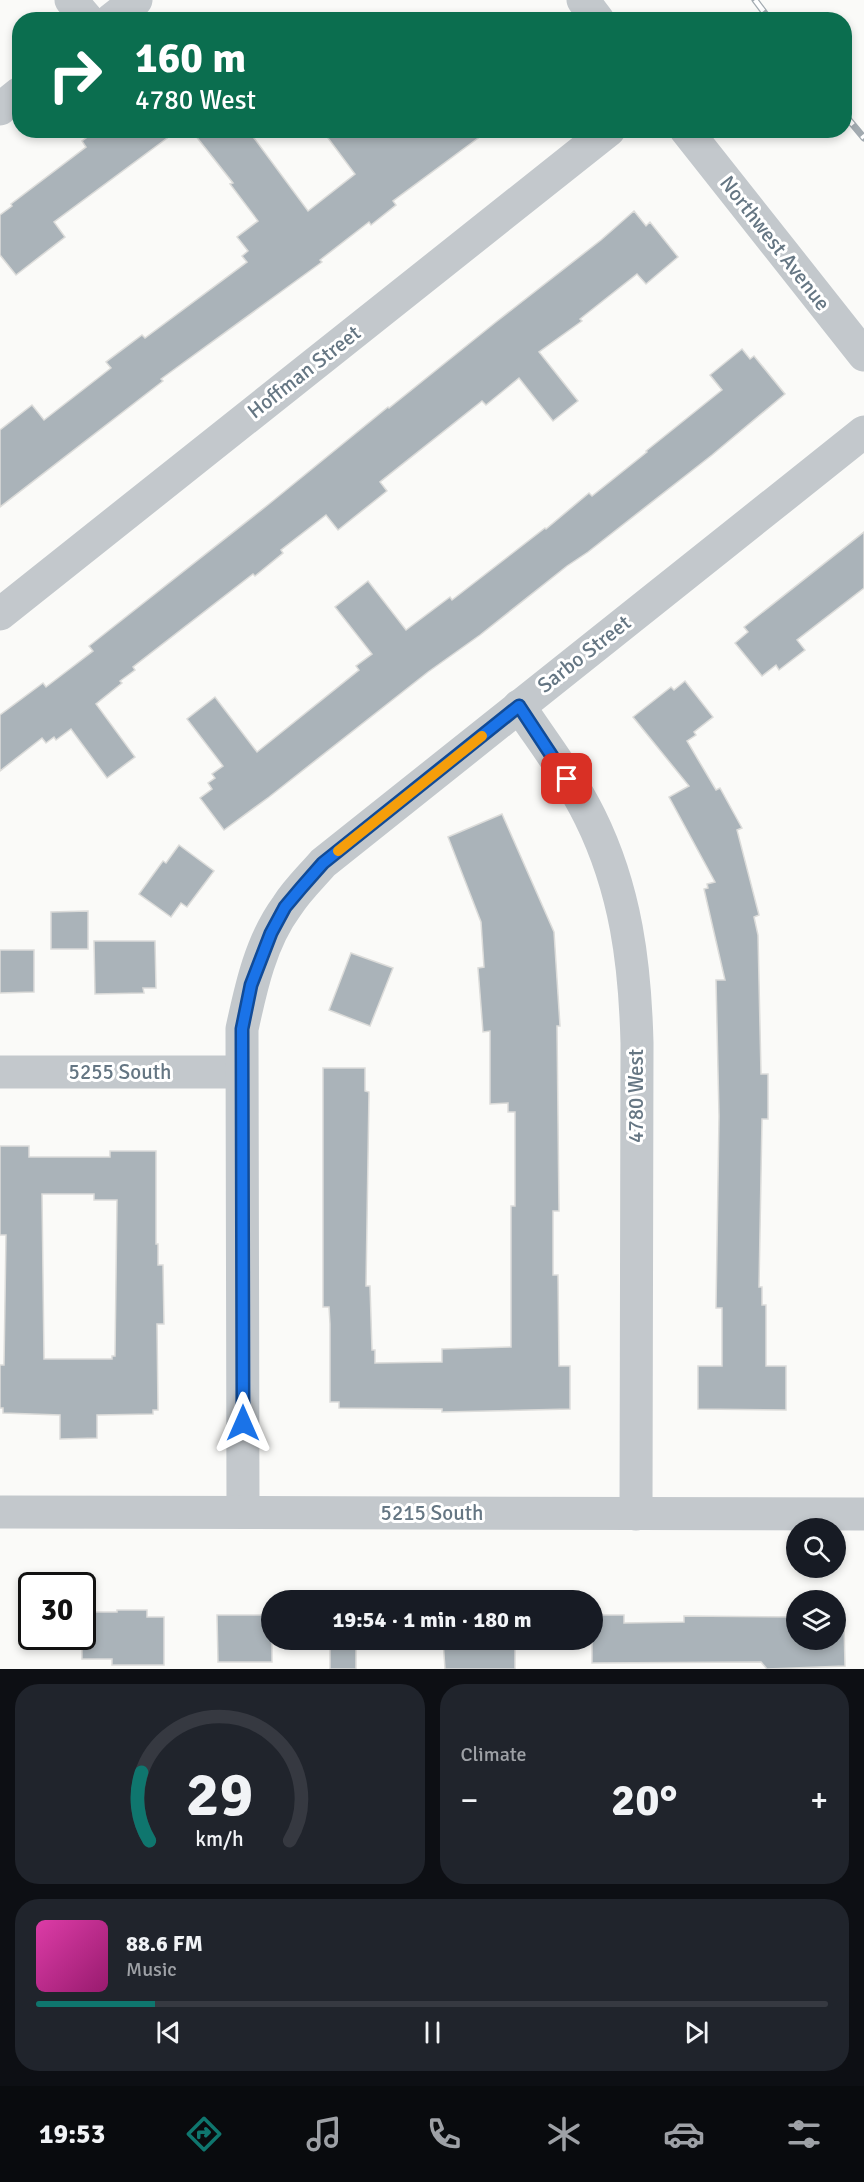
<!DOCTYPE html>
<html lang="en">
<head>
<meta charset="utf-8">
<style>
	:root { --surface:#171b24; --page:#20242c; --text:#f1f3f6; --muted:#9ea1a6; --line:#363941; --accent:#0f766e }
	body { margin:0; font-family:Signika,sans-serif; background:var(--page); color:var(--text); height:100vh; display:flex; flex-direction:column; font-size:22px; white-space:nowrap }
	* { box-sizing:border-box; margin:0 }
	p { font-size:20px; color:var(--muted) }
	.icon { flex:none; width:33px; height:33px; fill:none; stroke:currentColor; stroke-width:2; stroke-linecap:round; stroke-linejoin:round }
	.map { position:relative; height:1669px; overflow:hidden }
	.details { display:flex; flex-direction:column; gap:15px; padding:15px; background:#0d0f14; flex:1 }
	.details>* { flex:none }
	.banner { position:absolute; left:12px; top:12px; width:840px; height:126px; border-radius:24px; box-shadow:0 3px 9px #0003; background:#0b6e4f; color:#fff; overflow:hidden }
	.fabs { position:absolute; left:786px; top:1518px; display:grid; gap:12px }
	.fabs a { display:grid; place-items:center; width:60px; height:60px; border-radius:50%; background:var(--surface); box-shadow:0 3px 9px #0003; font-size:30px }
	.speed { position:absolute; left:18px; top:1572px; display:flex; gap:12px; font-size:30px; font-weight:700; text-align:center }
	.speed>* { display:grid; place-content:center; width:78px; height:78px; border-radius:50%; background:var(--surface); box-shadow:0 3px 9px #0003; line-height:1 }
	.speed .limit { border:3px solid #111; border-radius:9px; background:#fff; color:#111 }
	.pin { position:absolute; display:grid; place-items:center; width:51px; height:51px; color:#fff; margin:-26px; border-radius:12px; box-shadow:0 3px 9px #0006 }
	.me { position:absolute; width:66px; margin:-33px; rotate:0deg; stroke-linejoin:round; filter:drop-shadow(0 0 4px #0008) }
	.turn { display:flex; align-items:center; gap:21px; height:126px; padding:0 24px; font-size:27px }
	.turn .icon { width:78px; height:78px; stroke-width:2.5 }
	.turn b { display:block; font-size:42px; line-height:51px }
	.big { font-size:45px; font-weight:700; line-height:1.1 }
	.details .card { flex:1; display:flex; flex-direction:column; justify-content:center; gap:9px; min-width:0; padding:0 21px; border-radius:24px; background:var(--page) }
	.details .dial { align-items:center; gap:0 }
	.dial svg { height:156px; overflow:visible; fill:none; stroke:var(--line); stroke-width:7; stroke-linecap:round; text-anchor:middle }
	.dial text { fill:var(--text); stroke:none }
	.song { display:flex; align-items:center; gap:18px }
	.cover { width:72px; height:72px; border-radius:9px; background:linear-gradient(135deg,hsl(320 70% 55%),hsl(320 70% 35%)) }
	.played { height:6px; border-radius:3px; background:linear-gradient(90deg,var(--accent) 15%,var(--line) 15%) }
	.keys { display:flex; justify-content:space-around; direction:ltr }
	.heat { display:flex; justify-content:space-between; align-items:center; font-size:33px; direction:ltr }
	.details .tiles { flex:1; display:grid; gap:15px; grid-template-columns:1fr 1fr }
	.card:last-child { grid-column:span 2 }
	.trip { position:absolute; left:261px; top:1590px; width:342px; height:60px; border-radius:30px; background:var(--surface); box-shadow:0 3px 9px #0003; font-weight:700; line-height:60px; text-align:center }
	.tabs { display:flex; height:96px; justify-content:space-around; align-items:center; background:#090b0e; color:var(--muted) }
	.tabs .icon { width:42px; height:42px }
	.tabs .selected { color:var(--accent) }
	.tabs b { font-size:27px; color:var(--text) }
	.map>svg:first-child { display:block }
</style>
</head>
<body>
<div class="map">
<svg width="864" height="1669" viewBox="0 0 864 1669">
	<rect width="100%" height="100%" fill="#fafaf8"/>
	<g fill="#aab3b9" stroke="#dcdcda" stroke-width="1.5" fill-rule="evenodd">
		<polygon points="97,130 178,130 54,222 65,237 16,275 0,255 0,215 12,206 11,204 86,147 82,141"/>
		<polygon points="191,130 248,130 308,211 355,174 322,130 489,130 393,201 396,205 371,225 369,222 320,260 322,262 161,379 163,381 0,507 0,430 32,405 44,420 111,368 106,362 142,335 145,338 247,262 242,256 248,251 237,237 258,221 230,184 233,183"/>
		<polygon points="634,211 646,226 650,222 678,257 646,284 637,274 580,319 582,321 539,352 578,401 553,421 519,378 486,405 482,401 380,482 387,491 338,530 326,515 281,550 283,553 255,576 253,574 133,667 135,670 120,681 122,683 96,704 135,757 107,778 71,729 56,740 54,737 46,743 42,738 0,771 0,715 43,683 46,687 71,668 93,651 89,646 269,504 388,407 389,408 496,322 601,240"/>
		<polygon points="742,349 750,359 754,356 785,394 712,455 588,552 567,566 480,635 428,672 269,797 224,830 200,798 212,789 208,783 215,778 212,774 223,766 187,719 215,697 257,752 359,670 356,666 372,654 335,607 368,581 406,630 450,597 452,600 545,528 546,529 589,493 592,496 647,452 646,451 722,390 710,375"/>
		<polygon points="864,532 864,588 797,640 805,650 779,670 776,665 762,676 735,643 748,632 744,627"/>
		<polygon points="685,681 713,717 694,732 696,735 687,741 716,790 720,788 742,828 737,830 759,915 754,917 758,935 761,1074 768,1074 768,1119 762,1119 759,1287 762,1287 762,1305 766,1305 766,1366 786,1366 786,1410 698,1409 698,1366 722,1366 722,1308 716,1308 719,1116 716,980 725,980 704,889 708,888 707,884 715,882 669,797 689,786 633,717 671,687 674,690"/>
		<polygon points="502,814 554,932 560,1026 557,1026 559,1211 553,1211 553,1275 558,1275 559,1366 570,1366 570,1409 442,1412 442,1409 339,1408 339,1402 330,1402 330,1324 329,1307 323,1307 323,1068 365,1068 365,1091 369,1092 366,1286 370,1286 372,1350 375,1350 375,1363 442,1362 442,1349 511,1347 511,1206 515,1206 515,1112 508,1112 508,1103 490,1104 490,1031 483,1032 478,968 484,967 481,922 448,837"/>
		<polygon points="179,845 214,871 187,907 181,903 171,917 139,894 163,861 166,863"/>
		<polygon points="88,911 88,949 51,949 51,912"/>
		<polygon points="94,941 155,941 156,988 143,988 144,993 95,994"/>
		<polygon points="0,950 34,950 34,992 0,993"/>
		<polygon points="351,953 393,968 370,1026 329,1010"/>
		<path d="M0,1146h29v11h81v-6h46v93h2v21h5l1,59h-7l1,86h-5v4l-56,1v23l-37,1v-24l-57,-2v-5h-3v-43h4l2,-130h-6zM42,1194h52v6h23l-2,156h-3v3h-68z"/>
		<polygon points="117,1610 147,1610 147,1617 164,1617 164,1665 112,1665 112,1659 82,1659 82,1612 117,1612"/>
		<polygon points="217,1615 272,1615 272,1662 218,1662"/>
		<polygon points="592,1615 624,1615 624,1623 684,1622 684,1616 796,1617 796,1640 836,1640 836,1622 844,1622 845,1666 767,1669 761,1662 592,1663"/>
		<rect x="330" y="1640" width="26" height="29"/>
		<polygon points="443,1640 515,1640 515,1669 445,1669"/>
	</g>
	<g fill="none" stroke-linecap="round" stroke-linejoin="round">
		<g stroke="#c3c8cc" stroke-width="33">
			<polyline points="71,0 88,20"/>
			<polyline points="111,20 136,0"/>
			<polyline points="0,109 20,93"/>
			<polyline points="0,614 609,130"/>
			<path d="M519,706c24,36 52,72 71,111 36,73 45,147 47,226l-1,471"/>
			<polyline points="0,1072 241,1072"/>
			<path d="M243,1512l-1,-483c9,-42 19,-88 45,-123 10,-16 24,-29 36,-43l541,-431"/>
		</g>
		<g stroke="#c3c8cc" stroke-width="33">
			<polyline points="583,0 598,20"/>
			<polyline points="686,130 864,355"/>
			<polyline points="0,1512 864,1514"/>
		</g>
		<g stroke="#a2aab0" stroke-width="7">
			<g id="rail">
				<polyline points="755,0 770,20"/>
				<polyline points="844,114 864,138"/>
			</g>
		</g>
		<use href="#rail" stroke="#fff" stroke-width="4.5" stroke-dasharray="14" stroke-linecap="butt"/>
	</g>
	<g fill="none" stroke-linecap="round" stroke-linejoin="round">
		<g stroke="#114b97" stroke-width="15">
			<polyline id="route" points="243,1423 242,1029 251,985 271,933 285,907 301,888 323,863 519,706 567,779"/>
		</g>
		<use href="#route" stroke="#1a73e8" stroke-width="10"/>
		<polyline stroke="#f59e0b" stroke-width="10" points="338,851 482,736"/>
	</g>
	<g text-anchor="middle" stroke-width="6" stroke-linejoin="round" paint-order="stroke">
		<g font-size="21" fill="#657683" stroke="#fff">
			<text transform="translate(775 243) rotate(52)" y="7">Northwest Avenue</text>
			<text transform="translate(304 372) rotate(-38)" y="7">Hoffman Street</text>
			<text transform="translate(584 654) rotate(-38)" y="7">Sarbo Street</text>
			<text x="120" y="1079">5255 South</text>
			<text transform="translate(636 1096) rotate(-90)" y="7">4780 West</text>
			<text x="432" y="1520">5215 South</text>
		</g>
	</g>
</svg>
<div class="fabs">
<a><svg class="icon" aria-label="search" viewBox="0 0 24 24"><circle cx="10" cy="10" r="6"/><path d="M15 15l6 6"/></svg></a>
<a><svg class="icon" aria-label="layers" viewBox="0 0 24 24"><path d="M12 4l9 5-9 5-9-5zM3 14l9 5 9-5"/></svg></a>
</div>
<div class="speed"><div class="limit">30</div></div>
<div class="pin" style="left:567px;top:779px;background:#d93025"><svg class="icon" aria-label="arrive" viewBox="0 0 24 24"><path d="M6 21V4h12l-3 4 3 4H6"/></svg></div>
<svg class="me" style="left:243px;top:1423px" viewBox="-20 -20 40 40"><path d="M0-17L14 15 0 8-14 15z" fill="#1a73e8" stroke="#fff" stroke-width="4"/></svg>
<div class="trip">19:54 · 1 min · 180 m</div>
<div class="banner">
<div class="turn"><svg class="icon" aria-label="right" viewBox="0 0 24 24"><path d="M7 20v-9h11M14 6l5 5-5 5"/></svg><div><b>160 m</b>4780 West</div></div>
</div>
</div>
<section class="details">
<div class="tiles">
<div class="card dial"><svg viewBox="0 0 100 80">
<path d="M14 69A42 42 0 1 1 86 69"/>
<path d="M14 69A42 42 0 0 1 10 34" stroke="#0f766e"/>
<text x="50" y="56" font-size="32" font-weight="700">29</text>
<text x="50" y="72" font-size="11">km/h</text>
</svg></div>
<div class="card"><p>Climate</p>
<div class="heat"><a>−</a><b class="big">20°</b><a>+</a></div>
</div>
<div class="card">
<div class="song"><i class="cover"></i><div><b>88.6 FM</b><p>Music</p></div></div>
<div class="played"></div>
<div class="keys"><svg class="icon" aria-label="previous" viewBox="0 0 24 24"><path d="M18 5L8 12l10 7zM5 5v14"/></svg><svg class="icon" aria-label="pause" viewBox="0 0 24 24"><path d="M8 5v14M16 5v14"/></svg><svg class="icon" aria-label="next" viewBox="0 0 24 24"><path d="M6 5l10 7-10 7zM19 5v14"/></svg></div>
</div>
</div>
</section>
<nav class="tabs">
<b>19:53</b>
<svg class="icon selected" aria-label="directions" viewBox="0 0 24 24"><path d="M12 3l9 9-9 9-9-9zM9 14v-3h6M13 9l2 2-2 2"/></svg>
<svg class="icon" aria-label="music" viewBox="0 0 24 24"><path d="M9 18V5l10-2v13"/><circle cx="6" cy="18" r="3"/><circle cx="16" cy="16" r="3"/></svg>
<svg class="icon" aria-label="phone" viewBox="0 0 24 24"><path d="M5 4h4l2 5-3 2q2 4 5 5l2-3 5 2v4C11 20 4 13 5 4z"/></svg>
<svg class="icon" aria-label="climate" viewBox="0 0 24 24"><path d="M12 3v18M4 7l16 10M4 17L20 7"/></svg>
<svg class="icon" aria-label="car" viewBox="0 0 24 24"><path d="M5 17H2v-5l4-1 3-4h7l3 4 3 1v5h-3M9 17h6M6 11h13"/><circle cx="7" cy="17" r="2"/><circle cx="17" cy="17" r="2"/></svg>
<svg class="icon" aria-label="filters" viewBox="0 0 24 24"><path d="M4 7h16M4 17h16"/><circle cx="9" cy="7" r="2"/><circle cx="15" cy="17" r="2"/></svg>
</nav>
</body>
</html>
